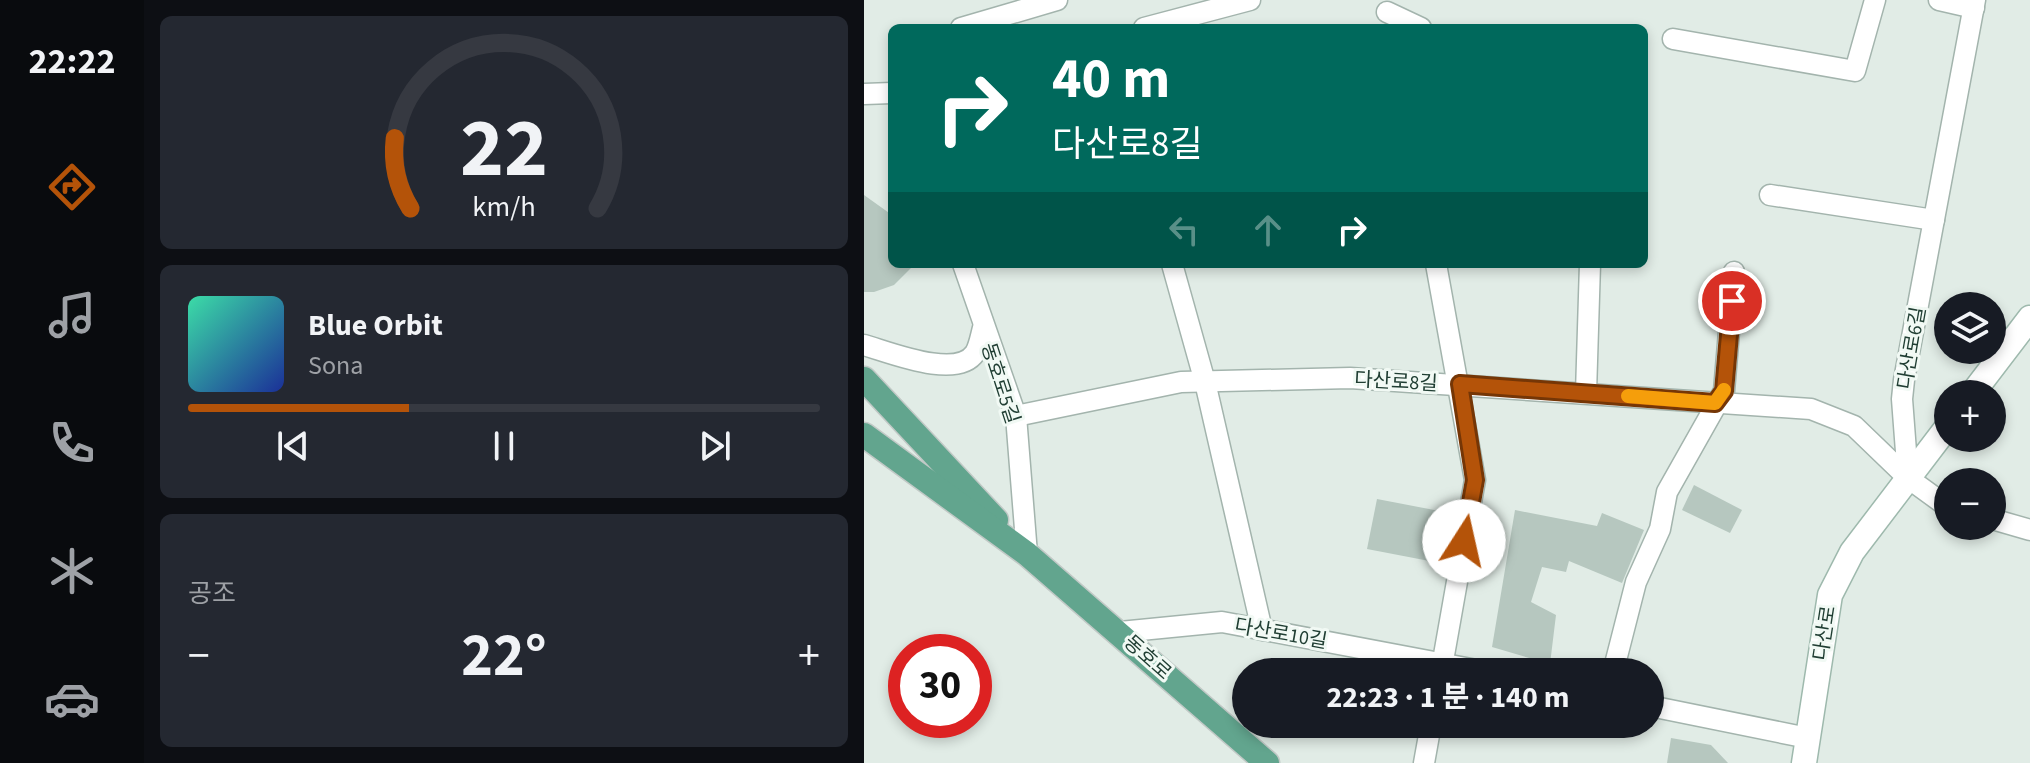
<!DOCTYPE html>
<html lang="ko">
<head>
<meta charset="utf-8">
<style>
	:root { --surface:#171b24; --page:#242831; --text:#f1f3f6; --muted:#9ea1a6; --line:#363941; --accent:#b45309 }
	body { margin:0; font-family:"Source Sans 3","Noto Sans KR",sans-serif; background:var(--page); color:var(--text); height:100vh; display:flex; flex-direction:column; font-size:30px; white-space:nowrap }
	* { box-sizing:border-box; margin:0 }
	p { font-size:26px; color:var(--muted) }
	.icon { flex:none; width:44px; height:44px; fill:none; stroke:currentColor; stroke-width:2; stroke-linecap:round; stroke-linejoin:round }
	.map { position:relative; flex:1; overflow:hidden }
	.details { display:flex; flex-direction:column; gap:16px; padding:16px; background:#0d0f14; width:720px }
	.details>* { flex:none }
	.banner { position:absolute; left:24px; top:24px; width:760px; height:244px; border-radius:12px; box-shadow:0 4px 12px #0003; background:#00695c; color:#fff; overflow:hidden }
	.tools { position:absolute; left:1070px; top:292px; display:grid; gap:16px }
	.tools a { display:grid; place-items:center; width:72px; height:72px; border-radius:50%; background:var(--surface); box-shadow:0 4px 12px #0003; font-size:40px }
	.speed { position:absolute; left:24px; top:634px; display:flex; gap:16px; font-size:40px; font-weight:700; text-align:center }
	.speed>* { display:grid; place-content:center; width:104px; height:104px; border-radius:50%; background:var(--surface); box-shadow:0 4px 12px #0003; line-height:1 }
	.speed .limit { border:12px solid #d22; background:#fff; color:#111 }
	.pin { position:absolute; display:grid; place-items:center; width:68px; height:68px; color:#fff; margin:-34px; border:4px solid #fff; border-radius:50%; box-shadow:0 2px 8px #0007 }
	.me { position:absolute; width:88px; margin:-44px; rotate:10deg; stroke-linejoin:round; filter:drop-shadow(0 0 6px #0008) }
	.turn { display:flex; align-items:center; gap:28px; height:168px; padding:0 32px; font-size:36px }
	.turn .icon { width:104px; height:104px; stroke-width:2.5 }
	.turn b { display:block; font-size:56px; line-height:68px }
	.lanes { display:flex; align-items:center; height:76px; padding:0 32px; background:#0003; justify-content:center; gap:40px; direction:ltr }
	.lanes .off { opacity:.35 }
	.big { font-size:60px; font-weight:700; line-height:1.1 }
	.details .card { flex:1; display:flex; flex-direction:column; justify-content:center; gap:12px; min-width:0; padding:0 28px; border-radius:12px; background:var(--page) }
	.details .dial { align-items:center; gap:0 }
	.dial svg { height:208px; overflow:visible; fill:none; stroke:var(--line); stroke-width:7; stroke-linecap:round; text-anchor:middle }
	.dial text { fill:var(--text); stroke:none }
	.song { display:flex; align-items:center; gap:24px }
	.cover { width:96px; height:96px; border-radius:12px; background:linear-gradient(135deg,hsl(160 70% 55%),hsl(230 70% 35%)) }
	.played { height:8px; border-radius:4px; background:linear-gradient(90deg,var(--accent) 35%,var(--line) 35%) }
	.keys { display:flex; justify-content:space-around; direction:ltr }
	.heat { display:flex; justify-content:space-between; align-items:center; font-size:44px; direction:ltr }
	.trip { position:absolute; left:368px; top:658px; width:432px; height:80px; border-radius:40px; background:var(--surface); box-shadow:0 4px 12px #0003; font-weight:700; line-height:80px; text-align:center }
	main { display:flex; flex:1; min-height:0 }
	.tab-bar { display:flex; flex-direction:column; width:144px; justify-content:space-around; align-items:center; background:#090b0e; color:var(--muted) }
	.tab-bar .icon { width:56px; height:56px }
	.tab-bar .active { color:var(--accent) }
	.tab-bar b { font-size:36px; color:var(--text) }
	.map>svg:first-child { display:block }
</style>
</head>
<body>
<main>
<nav class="tab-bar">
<b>22:22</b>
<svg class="icon active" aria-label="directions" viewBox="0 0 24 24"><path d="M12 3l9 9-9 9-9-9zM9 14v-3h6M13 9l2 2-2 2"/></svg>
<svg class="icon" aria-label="music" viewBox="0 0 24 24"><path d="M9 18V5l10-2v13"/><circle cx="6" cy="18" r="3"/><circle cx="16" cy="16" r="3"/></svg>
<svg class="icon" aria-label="phone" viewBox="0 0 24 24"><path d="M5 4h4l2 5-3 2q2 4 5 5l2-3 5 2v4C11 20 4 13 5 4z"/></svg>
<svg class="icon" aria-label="climate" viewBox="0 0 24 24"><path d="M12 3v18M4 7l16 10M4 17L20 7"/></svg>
<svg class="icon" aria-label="car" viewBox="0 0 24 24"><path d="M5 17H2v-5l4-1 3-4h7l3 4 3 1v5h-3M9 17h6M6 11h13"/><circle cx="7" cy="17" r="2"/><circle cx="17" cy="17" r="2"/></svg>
</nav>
<section class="details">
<div class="card dial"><svg viewBox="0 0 100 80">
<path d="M14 69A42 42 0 1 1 86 69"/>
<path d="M14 69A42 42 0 0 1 8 42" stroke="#b45309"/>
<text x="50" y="56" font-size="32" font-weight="700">22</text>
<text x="50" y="72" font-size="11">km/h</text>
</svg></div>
<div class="card">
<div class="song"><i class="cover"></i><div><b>Blue Orbit</b><p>Sona</p></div></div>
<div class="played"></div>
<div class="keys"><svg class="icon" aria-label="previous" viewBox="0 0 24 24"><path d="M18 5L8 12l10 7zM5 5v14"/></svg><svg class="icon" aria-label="pause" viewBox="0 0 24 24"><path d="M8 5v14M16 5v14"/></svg><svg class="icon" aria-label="next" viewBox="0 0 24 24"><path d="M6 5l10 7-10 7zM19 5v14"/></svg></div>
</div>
<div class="card"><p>공조</p>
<div class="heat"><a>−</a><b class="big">22°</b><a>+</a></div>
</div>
</section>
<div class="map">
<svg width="1166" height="763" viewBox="0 0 1166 763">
	<rect width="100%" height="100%" fill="#e1ece6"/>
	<g fill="#b6c7bf">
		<polygon points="0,195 28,215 28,264 51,264 30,285 10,292 0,292"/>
		<polygon points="830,485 878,510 866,533 818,510"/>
		<polygon points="513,499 591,514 581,564 503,549"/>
		<polygon points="651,510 733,526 738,513 780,530 758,583 705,561 702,572 678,567 667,602 692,615 686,664 628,647"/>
		<polygon points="807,738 847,745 864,763 803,763"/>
	</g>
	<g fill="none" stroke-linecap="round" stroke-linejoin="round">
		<g stroke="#a3b4ad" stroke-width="23">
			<g id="minor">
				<polyline points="1075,0 1110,8"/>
				<polyline points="523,12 557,28"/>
				<polyline points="97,28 193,0"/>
				<polyline points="280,28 386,0"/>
				<polyline points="809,39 991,71 1011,0"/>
				<polyline points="0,94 28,93"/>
				<polyline points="906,195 1070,220"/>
				<polyline points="99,264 152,416 163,554"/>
				<polyline points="308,264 341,382 398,630"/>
				<polyline points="572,264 611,480 577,672"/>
				<path d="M0,345c25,7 93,35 111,8 4,-6 6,-18 8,-25"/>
				<polyline points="722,393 726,264"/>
				<polyline points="152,416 317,382 486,378 947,409 990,426 1044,478 1084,507"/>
				<polyline points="1044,478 1038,399 1040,380 1111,0"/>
				<polyline points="1128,519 1166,530"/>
				<polyline points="256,632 358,622 623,672"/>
				<polyline points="749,672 772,582 796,529 803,492 860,391 870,272"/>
				<polyline points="786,706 944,738"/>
				<polyline points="560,763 567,724"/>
			</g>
		</g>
		<g stroke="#9eb9ad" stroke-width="27">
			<g id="secondary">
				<polyline points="1108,394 1166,318"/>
				<polyline points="940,763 966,595 988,552 1084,426"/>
			</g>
		</g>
		<g stroke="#c1c9c6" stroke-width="27">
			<g id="primary">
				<polyline points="0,379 132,520"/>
				<polyline points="0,435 163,554 403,763"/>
			</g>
		</g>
		<use href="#minor" stroke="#fff" stroke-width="20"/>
		<use href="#secondary" stroke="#fff" stroke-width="24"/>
		<use href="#primary" stroke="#62a58e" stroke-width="24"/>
	</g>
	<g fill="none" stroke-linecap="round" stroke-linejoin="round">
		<g stroke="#753606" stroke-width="20">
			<polyline id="route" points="600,541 611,480 596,384 851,403 860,391 868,301"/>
		</g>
		<use href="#route" stroke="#b45309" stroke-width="14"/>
		<polyline stroke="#f59e0b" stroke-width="14" points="764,396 851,403 860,390"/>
	</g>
	<g text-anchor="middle" stroke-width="6" stroke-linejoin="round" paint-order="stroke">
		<g font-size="20" fill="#203e33" stroke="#f1f9f4">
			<text transform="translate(1047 348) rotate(-80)" y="7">다산로6길</text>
			<text transform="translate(532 381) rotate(3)" y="7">다산로8길</text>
			<text transform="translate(137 383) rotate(72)" y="7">동호로5길</text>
			<text transform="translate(417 633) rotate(10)" y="7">다산로10길</text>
			<text transform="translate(960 633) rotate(-81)" y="7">다산로</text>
			<text transform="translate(284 657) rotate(42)" y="7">동호로</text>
		</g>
	</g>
</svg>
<div class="tools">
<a><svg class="icon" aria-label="layers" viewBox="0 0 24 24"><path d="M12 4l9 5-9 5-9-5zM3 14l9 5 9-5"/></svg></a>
<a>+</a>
<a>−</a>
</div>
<div class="speed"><div class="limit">30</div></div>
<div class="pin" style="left:868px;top:301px;background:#d93025"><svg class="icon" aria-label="arrive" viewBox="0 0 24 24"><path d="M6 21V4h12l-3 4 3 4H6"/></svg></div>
<svg class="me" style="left:600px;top:541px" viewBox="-20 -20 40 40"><circle r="19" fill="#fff"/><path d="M0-13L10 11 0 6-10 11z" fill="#b45309"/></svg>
<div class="trip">22:23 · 1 분 · 140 m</div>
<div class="banner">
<div class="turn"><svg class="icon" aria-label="right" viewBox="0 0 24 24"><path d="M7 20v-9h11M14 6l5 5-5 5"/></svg><div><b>40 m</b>다산로8길</div></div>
<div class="lanes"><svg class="icon off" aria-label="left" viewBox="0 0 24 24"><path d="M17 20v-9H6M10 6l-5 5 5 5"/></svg><svg class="icon off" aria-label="ahead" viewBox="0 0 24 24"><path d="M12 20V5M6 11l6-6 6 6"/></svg><svg class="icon" aria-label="right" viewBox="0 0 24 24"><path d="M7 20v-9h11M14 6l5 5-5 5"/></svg></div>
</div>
</div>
</main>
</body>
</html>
